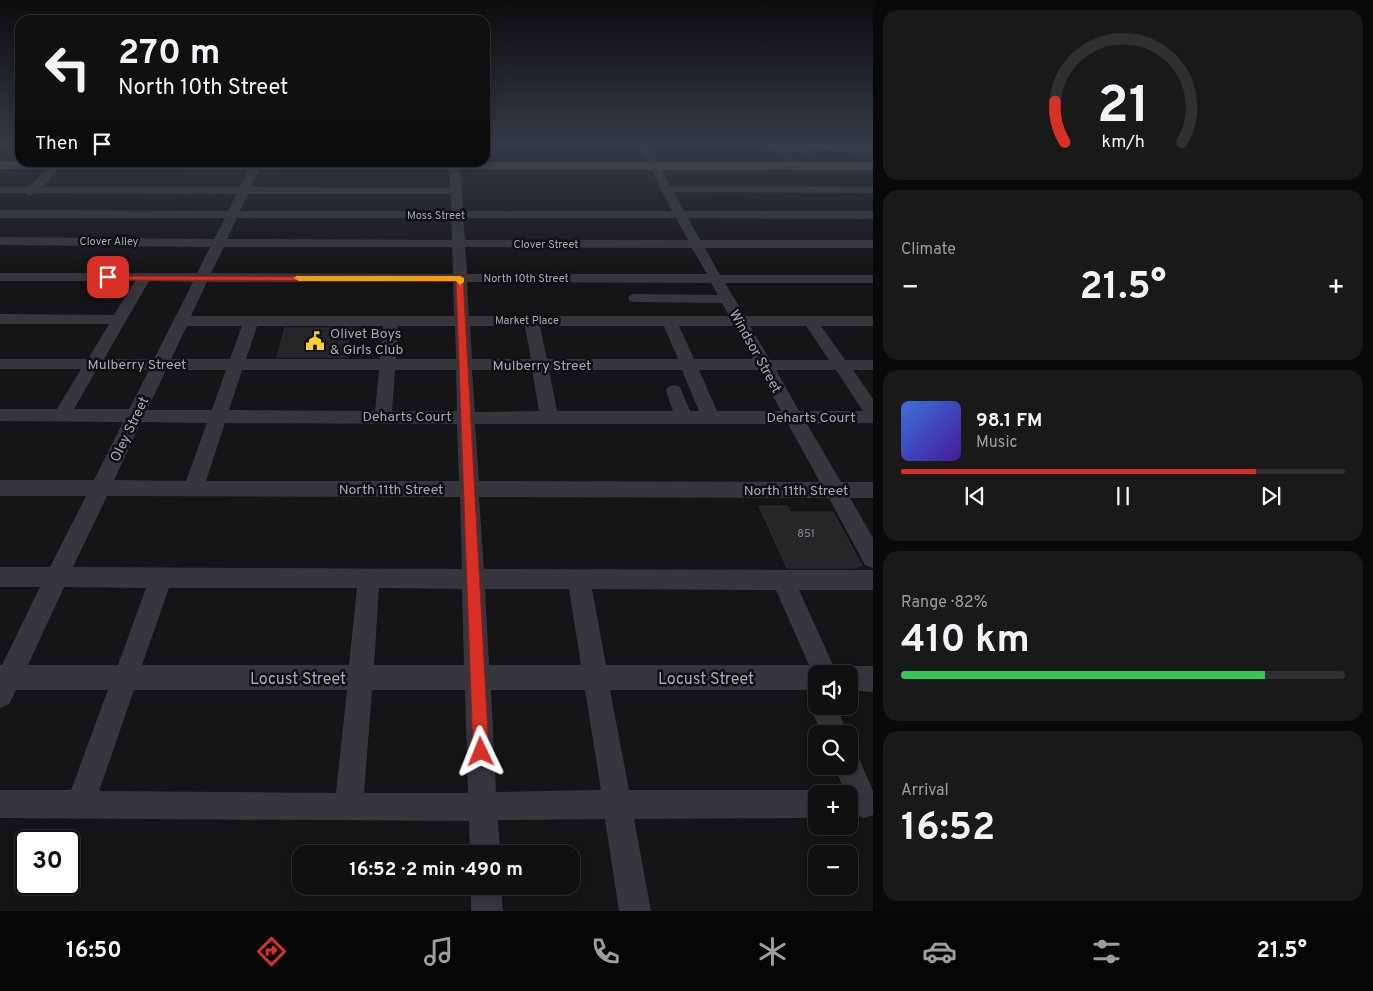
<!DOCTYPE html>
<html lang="en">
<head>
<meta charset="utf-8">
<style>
	:root { --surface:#101011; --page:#19191a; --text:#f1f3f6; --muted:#9c9d9f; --line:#303031; --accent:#d93025 }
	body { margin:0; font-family:Overpass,sans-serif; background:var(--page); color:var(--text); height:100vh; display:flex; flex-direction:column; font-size:19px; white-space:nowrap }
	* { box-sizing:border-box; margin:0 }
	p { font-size:16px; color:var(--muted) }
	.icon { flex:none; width:28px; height:28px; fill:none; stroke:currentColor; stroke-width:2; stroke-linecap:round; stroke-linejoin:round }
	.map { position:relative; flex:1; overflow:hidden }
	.side { display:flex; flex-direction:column; gap:10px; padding:10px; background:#090909; width:500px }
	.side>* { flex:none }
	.hud { position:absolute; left:15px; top:15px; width:475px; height:152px; border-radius:15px; box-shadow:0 2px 12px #0003,0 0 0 1px var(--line); background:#101011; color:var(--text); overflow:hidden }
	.buttons { position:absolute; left:808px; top:665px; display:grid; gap:10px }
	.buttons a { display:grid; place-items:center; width:50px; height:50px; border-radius:10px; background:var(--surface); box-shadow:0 2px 12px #0003,0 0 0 1px var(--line); font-size:25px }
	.speed { position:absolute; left:15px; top:830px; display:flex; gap:10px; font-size:25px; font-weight:700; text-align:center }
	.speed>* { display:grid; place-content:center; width:65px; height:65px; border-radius:50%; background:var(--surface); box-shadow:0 2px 12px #0003,0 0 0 1px var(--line); line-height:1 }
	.speed .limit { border:2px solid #111; border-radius:8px; background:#fff; color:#111 }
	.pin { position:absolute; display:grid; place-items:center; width:42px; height:42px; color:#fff; margin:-21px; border-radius:10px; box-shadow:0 2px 8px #0006 }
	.me { position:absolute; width:55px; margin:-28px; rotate:358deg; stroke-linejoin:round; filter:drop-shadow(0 0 4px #0008) }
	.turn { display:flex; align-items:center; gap:18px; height:105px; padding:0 20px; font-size:22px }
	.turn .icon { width:65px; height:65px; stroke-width:2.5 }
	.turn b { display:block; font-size:35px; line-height:42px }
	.then { display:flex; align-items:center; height:48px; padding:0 20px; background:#0003; gap:10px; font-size:19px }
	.big { font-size:38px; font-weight:700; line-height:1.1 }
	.side .widget { flex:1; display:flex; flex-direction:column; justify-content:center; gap:8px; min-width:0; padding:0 18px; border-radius:15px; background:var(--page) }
	.side .dial { align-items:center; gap:0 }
	.dial svg { height:130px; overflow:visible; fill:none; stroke:var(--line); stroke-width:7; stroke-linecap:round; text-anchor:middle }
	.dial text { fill:var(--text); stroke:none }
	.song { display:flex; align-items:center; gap:15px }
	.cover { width:60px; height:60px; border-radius:8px; background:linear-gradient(135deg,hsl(220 70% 55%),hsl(260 70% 35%)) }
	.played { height:5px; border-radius:2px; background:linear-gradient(90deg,var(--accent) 80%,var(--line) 80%) }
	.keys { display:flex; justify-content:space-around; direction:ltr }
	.heat { display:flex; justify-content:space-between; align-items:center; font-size:28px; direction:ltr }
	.charge { height:8px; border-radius:4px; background:linear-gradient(90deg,#34c759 82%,var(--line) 0) }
	.trip { position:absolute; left:292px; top:845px; width:288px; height:50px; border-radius:15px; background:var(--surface); box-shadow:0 2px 12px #0003,0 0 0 1px var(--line); font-weight:700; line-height:50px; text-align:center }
	.dock { display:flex; height:80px; justify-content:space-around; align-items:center; background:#060607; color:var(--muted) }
	.dock .icon { width:35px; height:35px }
	.dock .on { color:var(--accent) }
	.dock b { font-size:22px; color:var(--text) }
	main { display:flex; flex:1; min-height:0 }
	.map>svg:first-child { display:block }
</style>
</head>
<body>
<main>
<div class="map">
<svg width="873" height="911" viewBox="0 0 873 911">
	<rect width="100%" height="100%" fill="#151517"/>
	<g fill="#262528" stroke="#302f33">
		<polygon points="285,328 351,328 346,357 277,357"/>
		<polygon points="759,506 787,506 790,512 833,512 862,566 856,566 857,568 787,568"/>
	</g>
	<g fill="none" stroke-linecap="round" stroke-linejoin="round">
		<g fill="#36363c" fill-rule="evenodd">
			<rect x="0" y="143" width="20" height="3"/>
			<path d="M485,143h239l-5,3h-70l21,40 203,1v6l-199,-1 10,19h189v8l-185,-1 12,22h173v8h-168l15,27h153v8h-148l20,33h128v10h-52l24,34h28v10h-20l20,29v24l-66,1 34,58h32v16h-23l23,40v30l-8,-3 -36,-67 -350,-1 5,72 389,1v20h-74l38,84h-21v16h-206l19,100h187l10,4h-10v24l-182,1 17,92h-32l-14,-92 -107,1 2,34h-30l-1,-33 -469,-3v-28h71l37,-100h-92l-7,14 -9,4v-43h2l38,-78h-40v-20h50l36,-71h-86v-16h94l29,-58 -123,-1v-12h57l24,-40h-81v-10h88l21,-35h-109v-10l114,1 21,-34h-135v-8h197l13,-26 -210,-2v-8l214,2 11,-21h-225v-8l228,1 9,-17 -202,-1 -6,3 -5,-3h-24v-6h29l25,-25h11l-23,25h198l12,-25h11l-12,25 199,1v-26h10l3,49h209l-33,-65 -154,1zM248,194h203v17h-211zM237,218h214l1,22 -225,-1zM463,218h213l12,22h-223zM224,247h228l1,27 -242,-1zM465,247l227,1 15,26h-240zM149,281l44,1 -39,77h-50zM207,282h246l1,34h-263zM467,282l244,1 7,12 -83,-1 -5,1 -2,3 2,3 5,1 87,1 7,13h-260zM187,326h55l-12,33h-59zM257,326h126l-3,33h-134zM398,326h57l1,33h-60zM470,326h55l6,33h-59zM540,326h124l14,33h-131zM679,326h55l19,33h-59zM750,326h56l23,34h-59zM97,369l52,1 -20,39h-55zM166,370h60l-14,40h-65zM242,370h137l-4,41 -146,-1zM395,370h61l1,41h-65zM472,370h60l7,41 -64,1zM549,370h133l17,41h-9l-10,-24 -6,-2 -6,2 -2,4 7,20h-116zM699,370h60l22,41h-64zM776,370h60l27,41h-64zM141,422l66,1 -21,58 -72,-1zM225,423l232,1 2,57h-253zM475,424h313l32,58 -341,-1zM107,496l353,1 2,72 -389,-2zM64,587l82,1 -28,77h-90zM169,588h188l-8,77h-207zM379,588l83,1 2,76h-90zM485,589h84l12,76h-92zM592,589l184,1 33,75h-203zM134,690h213l-11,103 -237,-2zM372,690h93l3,103h-104zM491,690h94l16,100 -105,2z"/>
			<polygon points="752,143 806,147 810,148 816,155 811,158 803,153 789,151 802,166 797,169 793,168 776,150 752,146"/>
			<polygon points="849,666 873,666 873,692 849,690 849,674 838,674 840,669"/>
			<polygon points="816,696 816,706 836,706 848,734 822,734 810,706 814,697"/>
			<polygon points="849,753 858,756 873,791 873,815 864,818 854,814 849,802 849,794 846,794 834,766 849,766"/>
			<polygon points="471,886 501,886 503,911 471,911"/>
		</g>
		<g fill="#52535b" fill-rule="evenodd">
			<polygon points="790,143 833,143 873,147 873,155 796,147"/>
			<polygon points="0,161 20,161 20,162 873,162 873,170 0,169"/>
		</g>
	</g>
	<linearGradient id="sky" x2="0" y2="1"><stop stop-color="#0c0c0d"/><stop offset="0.53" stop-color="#353b47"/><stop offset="1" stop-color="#353b47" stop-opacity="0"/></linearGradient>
	<rect width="873" height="271" fill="url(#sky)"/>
	<polygon fill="#d93025" stroke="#8d1f18" points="105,276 463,277 489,752 487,757 481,760 475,757 473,752 456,281 108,280 105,279"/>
	<polygon fill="#f59e0b" points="296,276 460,276 464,278 464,282 460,285 456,281 299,281 294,278"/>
	<defs>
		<g id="civic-bare" transform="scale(1.5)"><path d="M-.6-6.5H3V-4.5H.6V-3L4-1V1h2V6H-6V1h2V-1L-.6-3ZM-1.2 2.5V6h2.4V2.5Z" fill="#f7d12d" stroke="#101012" stroke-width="2.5" paint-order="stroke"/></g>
	</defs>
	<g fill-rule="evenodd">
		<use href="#civic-bare" x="315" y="341"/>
	</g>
	<g text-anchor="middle" stroke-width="5" stroke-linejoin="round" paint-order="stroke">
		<g font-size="11" fill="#a7a9b8" stroke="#101012">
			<text x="436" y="219">Moss Street</text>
			<text x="109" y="245">Clover Alley</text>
			<text x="546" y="248">Clover Street</text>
			<text x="526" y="282">North 10th Street</text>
			<text x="527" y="324">Market Place</text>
		</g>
		<g font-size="11" fill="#878894">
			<text x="806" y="537">851</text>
		</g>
		<g font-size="14" fill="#a7a9b8" stroke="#101012" text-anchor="start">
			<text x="330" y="338">Olivet Boys<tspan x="330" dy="16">&amp; Girls Club</tspan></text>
		</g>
		<g font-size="14" fill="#a7a9b8" stroke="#101012">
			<text transform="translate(756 351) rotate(61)" y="5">Windsor Street</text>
			<text x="137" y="369">Mulberry Street</text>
			<text x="542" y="370">Mulberry Street</text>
			<text x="407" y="421">Deharts Court</text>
			<text x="811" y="422">Deharts Court</text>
			<text transform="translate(129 429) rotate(-64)" y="5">Oley Street</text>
			<text x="391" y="494">North 11th Street</text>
			<text x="796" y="495">North 11th Street</text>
		</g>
		<g font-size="16" fill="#a7a9b8" stroke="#101012">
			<text x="298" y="684">Locust Street</text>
			<text x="706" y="684">Locust Street</text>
		</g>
	</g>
</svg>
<div class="buttons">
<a><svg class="icon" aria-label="sound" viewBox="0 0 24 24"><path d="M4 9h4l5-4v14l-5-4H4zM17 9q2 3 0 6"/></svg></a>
<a><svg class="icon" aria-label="search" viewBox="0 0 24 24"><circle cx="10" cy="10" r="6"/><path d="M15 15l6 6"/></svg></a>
<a>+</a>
<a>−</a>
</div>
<div class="speed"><div class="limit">30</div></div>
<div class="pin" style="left:108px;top:277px;background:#d93025"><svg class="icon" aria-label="arrive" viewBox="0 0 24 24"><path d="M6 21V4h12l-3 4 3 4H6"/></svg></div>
<svg class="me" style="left:481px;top:752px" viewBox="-20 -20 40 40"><path d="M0-17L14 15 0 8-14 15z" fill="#d93025" stroke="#fff" stroke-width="4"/></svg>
<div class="trip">16:52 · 2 min · 490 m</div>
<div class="hud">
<div class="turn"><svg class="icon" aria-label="left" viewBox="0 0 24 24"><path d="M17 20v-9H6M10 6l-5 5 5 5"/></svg><div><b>270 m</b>North 10th Street</div></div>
<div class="then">Then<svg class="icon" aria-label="arrive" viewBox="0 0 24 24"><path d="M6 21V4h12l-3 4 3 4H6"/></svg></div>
</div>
</div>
<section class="side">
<div class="widget dial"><svg viewBox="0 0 100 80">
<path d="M14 69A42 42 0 1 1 86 69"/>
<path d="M14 69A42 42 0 0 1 8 44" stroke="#d93025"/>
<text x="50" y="56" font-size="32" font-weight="700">21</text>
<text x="50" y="72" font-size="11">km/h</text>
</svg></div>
<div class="widget"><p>Climate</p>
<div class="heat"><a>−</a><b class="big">21.5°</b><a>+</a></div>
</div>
<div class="widget">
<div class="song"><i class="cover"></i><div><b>98.1 FM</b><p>Music</p></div></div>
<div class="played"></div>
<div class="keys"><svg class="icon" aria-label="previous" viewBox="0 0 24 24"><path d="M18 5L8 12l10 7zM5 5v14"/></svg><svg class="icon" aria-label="pause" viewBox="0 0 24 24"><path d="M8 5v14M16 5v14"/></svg><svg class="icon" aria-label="next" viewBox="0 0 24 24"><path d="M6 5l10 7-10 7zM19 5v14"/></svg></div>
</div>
<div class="widget"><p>Range · 82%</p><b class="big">410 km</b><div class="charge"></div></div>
<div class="widget"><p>Arrival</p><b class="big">16:52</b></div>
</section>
</main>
<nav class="dock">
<b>16:50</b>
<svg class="icon on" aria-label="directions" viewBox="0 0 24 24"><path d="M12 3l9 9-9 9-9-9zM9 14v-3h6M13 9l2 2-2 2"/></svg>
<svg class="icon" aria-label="music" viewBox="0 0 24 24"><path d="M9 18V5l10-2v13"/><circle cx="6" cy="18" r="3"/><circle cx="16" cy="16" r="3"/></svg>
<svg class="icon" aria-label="phone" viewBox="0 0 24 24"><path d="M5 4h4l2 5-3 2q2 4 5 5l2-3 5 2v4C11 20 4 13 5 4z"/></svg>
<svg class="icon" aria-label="climate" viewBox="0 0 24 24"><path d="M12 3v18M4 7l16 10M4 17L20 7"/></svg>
<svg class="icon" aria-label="car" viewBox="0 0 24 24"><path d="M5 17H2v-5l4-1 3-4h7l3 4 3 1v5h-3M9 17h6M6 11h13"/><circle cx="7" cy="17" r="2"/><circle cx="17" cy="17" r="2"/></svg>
<svg class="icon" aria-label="filters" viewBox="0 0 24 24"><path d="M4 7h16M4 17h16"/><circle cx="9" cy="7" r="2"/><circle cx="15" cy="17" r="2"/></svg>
<b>21.5°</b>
</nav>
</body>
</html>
